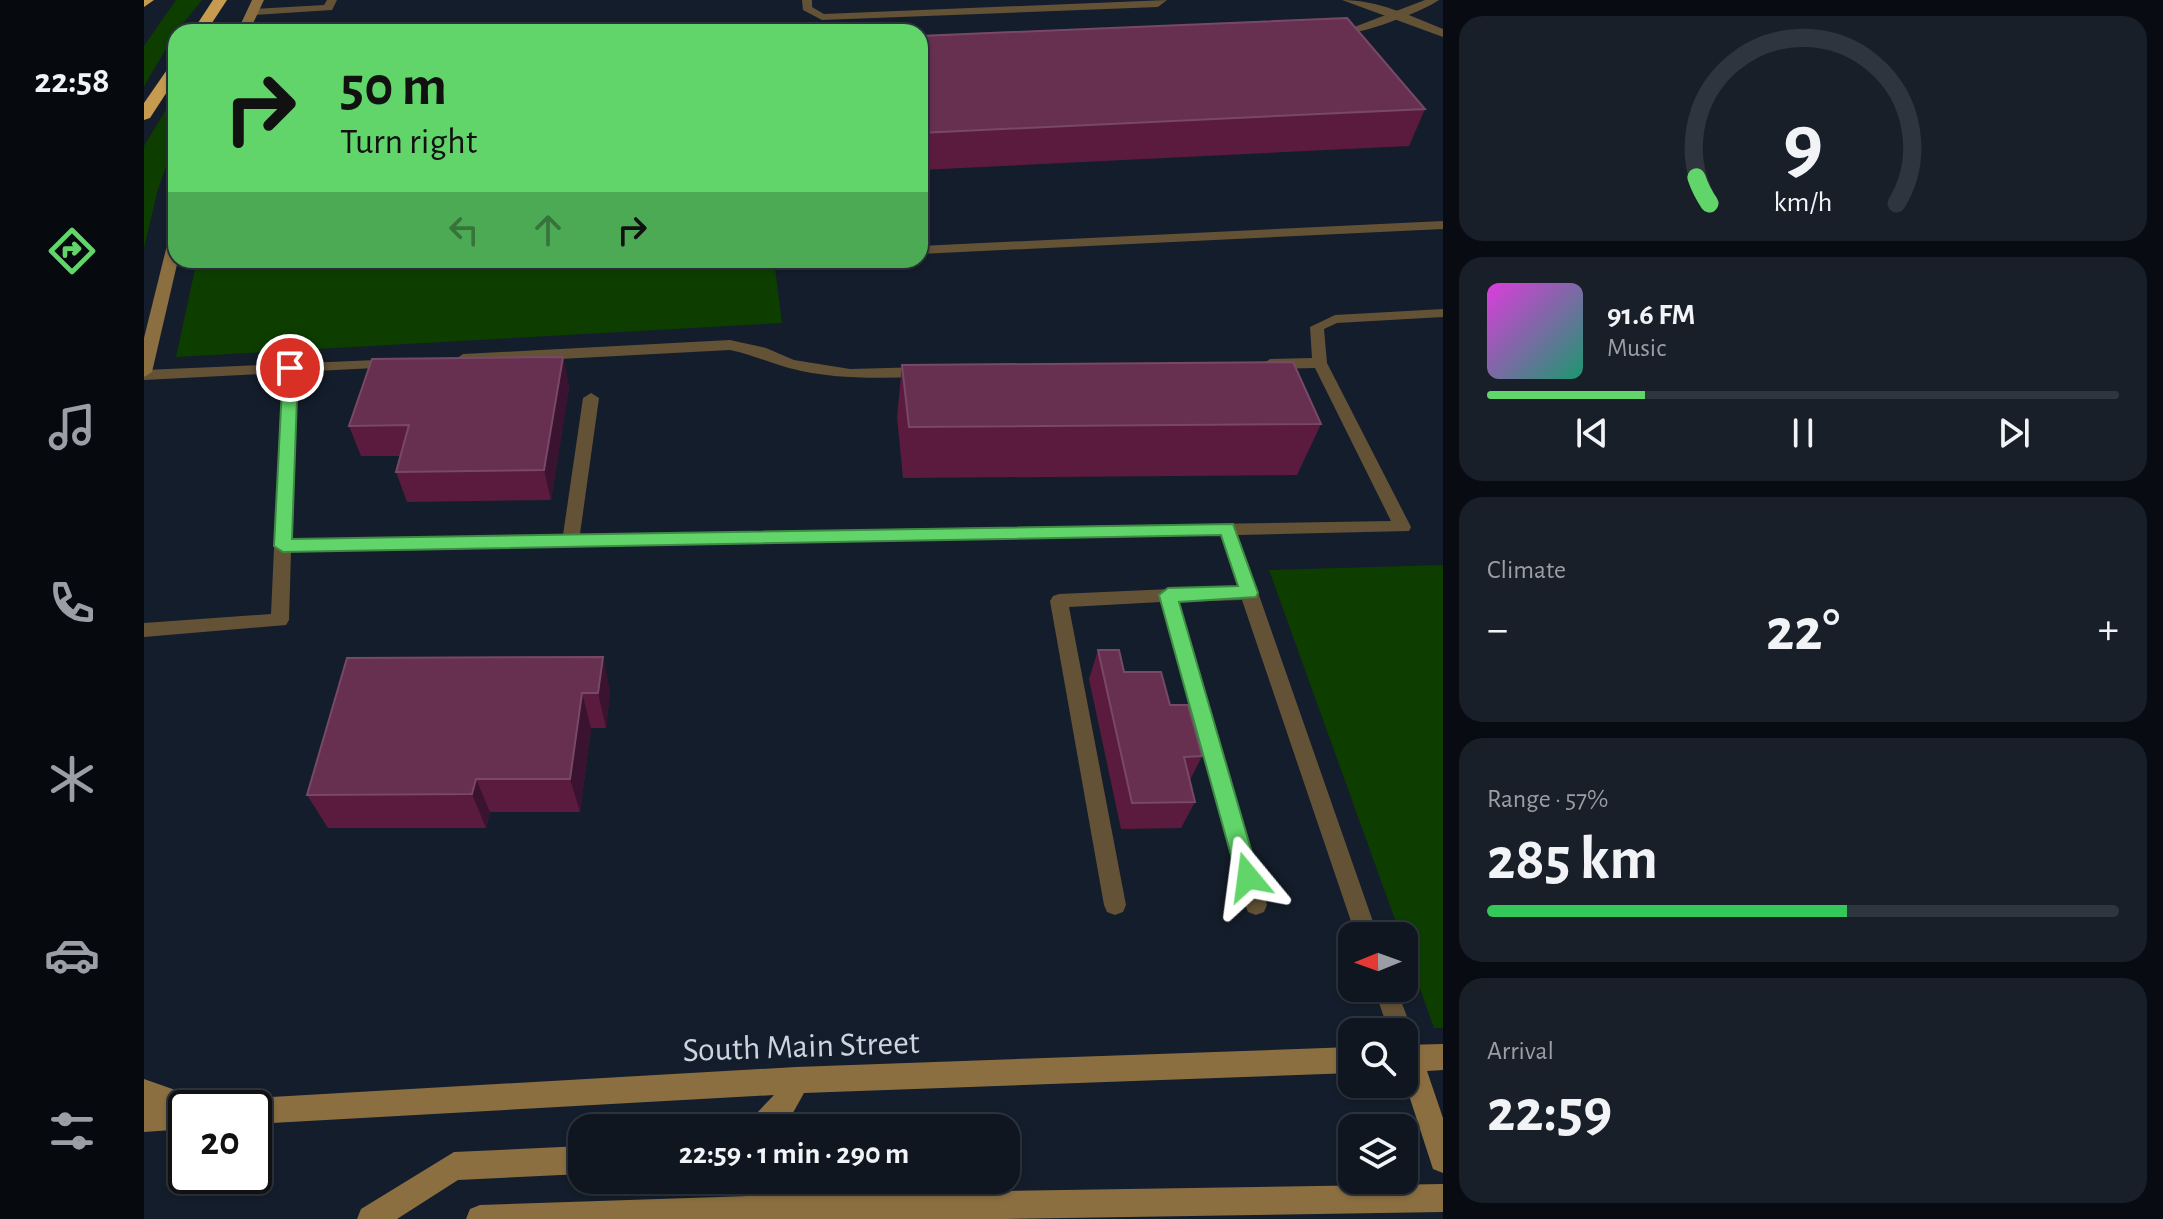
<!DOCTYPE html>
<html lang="en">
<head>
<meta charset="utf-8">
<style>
	:root { --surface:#0f1620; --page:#181f29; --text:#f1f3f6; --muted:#9b9fa5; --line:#2f353e; --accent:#61d56a }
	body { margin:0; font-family:"Alegreya Sans",sans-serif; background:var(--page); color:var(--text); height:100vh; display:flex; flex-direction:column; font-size:30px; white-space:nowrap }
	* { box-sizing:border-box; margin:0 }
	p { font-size:26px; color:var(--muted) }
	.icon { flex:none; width:44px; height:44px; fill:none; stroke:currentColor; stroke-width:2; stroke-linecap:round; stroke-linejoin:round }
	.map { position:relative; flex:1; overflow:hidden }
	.sheet { display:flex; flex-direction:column; gap:16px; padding:16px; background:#080c12; width:720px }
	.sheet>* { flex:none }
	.top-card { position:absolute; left:24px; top:24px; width:760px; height:244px; border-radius:24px; box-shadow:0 2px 6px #0004,0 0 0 2px var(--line); background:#61d56a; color:#111; overflow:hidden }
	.needle { width:52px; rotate:269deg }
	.buttons { position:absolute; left:1194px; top:922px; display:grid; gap:16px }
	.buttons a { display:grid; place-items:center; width:80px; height:80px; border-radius:16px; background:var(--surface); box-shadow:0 2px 6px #0004,0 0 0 2px var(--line); font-size:40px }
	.speed { position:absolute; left:24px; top:1090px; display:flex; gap:16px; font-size:40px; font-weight:700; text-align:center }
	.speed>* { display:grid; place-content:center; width:104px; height:104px; border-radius:50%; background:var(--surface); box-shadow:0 2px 6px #0004,0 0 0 2px var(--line); line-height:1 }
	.speed .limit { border:4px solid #111; border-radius:12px; background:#fff; color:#111 }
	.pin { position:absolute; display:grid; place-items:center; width:68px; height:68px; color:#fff; margin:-34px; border:4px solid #fff; border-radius:50%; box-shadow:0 2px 8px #0007 }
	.me { position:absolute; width:88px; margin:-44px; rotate:344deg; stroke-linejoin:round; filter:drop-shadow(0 0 6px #0008) }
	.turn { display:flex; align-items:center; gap:28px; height:168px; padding:0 40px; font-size:36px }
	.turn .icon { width:104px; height:104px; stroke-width:2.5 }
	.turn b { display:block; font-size:56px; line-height:68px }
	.lanes { display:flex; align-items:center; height:76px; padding:0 40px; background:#0003; justify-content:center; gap:40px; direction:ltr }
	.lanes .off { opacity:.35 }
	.big { font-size:60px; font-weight:700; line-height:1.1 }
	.sheet .tile { flex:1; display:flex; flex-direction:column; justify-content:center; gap:12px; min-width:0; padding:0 28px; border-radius:24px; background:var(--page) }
	.sheet .dial { align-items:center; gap:0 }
	.dial svg { height:208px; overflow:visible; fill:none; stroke:var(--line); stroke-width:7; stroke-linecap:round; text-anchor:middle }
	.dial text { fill:var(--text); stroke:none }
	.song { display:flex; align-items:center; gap:24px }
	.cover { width:96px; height:96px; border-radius:12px; background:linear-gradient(135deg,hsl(300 70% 55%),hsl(160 70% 35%)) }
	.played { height:8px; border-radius:4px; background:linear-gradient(90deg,var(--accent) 25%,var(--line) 25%) }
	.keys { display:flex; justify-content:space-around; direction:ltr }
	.heat { display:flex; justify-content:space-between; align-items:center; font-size:44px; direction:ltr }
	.charge { height:12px; border-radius:6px; background:linear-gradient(90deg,#34c759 57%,var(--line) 0) }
	.trip { position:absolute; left:424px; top:1114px; width:452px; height:80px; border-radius:24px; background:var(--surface); box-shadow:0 2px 6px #0004,0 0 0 2px var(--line); font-weight:700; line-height:80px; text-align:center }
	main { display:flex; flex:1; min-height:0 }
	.menu { display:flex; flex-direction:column; width:144px; justify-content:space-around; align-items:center; background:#06090d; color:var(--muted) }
	.menu .icon { width:56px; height:56px }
	.menu .active { color:var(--accent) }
	.menu b { font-size:36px; color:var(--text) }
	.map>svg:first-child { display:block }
</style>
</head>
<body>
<main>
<nav class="menu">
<b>22:58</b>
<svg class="icon active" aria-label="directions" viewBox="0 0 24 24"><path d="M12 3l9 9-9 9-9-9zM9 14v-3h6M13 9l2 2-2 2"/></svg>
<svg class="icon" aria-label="music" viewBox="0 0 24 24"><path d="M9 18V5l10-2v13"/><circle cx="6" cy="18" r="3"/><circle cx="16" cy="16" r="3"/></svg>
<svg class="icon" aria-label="phone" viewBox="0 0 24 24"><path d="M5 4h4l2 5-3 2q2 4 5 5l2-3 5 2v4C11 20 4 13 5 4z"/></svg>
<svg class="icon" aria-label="climate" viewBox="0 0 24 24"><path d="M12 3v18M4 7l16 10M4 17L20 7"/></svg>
<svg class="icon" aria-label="car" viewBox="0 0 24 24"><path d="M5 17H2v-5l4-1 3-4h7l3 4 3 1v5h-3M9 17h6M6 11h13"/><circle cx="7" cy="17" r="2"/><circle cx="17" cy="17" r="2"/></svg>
<svg class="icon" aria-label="filters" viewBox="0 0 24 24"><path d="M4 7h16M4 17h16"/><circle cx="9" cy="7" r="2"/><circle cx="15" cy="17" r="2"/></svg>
</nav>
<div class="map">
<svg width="1299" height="1219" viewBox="0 0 1299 1219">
	<rect width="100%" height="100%" fill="#141d2b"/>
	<g fill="#0d3e00">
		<polygon points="32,0 58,0 32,32 0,86 0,46"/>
		<polygon points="599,25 599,32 326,32"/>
		<polygon points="32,93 32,139 14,189 0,248 0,146"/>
		<polygon points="53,260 630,260 638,323 32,357"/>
		<polygon points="1299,565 1299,1028 1290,1028 1260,944 1260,936 1257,936 1125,570"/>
	</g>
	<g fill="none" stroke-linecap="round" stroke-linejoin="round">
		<g fill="#635236" fill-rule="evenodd">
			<polygon points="183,0 193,0 188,10 108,15 103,12 108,9 180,5"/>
			<polygon points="658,0 668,0 668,7 680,14 1023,0 1014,7 678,20 659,10"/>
			<path d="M1281,0h14c-17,12 -93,42 -109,32l5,-3h14z"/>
			<polygon points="1299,221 1299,229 776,254 776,246"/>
			<polygon points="1299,309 1299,317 1193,323 1180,329 1183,363 1267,527 1265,531 1094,535 1234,936 1212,936 1098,600 1035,602 1123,905 1120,912 1112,915 1104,912 1101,905 1017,602 925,607 982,905 979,912 971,915 963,912 960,905 906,601 909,596 915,594 1094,586 1077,535 147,552 145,620 142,625 0,637 0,623 127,614 138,373 0,380 0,370 255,359 255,365 250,367 153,372 148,539 419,535 439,398 447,393 455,398 436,534 1247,521 1171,368 1126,369 1119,364 1126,359 1168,358 1166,327 1191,315"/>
			<path d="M586,340l36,8 28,12 56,9 75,-2 8,5 -8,5c-46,1 -91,3 -136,-9 -20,-5 -38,-14 -59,-18l-267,14 -7,-5 7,-5z"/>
			<polygon points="1230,988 1252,988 1269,1032 1265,1040 1260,1042 1260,1032 1245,1032"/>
		</g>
		<path fill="#635236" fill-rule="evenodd" d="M1198,0c36,0 69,16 101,29v8z"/>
		<g fill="#8b6f41" fill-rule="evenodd">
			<polygon points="108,0 120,0 105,32 93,32"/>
			<polygon points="32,233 34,260 8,372 0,377 0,338 25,237"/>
			<polygon points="1299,1044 1299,1070 1283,1071 1299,1118 1299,1173 1289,1169 1260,1080 1260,1045"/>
			<polygon points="1208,1047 1208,1073 660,1093 650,1111 636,1128 604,1128 608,1118 630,1095 110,1124 110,1108 98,1108 100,1101 110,1098 652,1067"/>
			<polygon points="0,1079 54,1098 57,1108 42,1108 42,1129 0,1132"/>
			<polygon points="438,1146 438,1174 314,1180 253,1219 213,1219 217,1209 310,1152"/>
			<polygon points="1299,1184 1299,1212 862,1219 322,1219 326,1209 336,1205 661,1194"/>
		</g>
		<g fill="#c69a4f" fill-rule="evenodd">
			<polygon points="0,0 10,0 0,7"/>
			<polygon points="69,0 83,0 62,32 48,32"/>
			<polygon points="32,63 32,78 6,118 0,120 0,103 27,64"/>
		</g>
	</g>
	<g fill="#5b1b3f">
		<polygon points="776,36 1281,109 1265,146 776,170"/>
		<polygon points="419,357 425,387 407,500 263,502 252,472 256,456 217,456 205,426"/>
		<polygon points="758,365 1177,424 1153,475 759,478 753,417"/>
		<polygon points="954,650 980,672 1026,705 1058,756 1046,780 1051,802 1037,828 977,829 945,679"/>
		<polygon points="459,657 466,692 462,728 447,728 436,812 346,812 342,828 184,828 163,795"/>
	</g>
	<g fill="#391330">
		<polygon points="419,357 425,387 407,500 400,470"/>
		<polygon points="459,657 466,692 462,728 454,693"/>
		<polygon points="438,693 447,728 436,812 426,779"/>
		<polygon points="332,779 346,812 342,828 328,794"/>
	</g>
	<g fill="#672f50" stroke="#774966" stroke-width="2">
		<polygon points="1203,18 1281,109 776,133 776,36"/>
		<polygon points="419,357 400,470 252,472 265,425 205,426 228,359"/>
		<polygon points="1149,362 1177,424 765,427 758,365"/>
		<polygon points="954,650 975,650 980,672 1017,672 1026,705 1044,705 1058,756 1040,757 1051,802 988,803"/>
		<polygon points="459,657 454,693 438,693 426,779 332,779 328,794 163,795 203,658"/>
	</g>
	<polygon fill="#61d56a" stroke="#3f8a45" stroke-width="2" points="146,363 154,368 148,539 1089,524 1114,593 1112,597 1035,602 1115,877 1112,884 1104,887 1096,884 1093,877 1015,595 1024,588 1094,586 1077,535 139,552 130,546 139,368"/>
	<g text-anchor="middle" stroke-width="6" stroke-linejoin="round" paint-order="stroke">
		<g font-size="34" fill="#cdd4dd" stroke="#141d2b">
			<text transform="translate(657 1045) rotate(-2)" y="12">South Main Street</text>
		</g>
	</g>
</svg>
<div class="buttons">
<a><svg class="needle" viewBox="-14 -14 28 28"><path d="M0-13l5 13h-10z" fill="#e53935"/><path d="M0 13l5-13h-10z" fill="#9b9fa5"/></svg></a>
<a><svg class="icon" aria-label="search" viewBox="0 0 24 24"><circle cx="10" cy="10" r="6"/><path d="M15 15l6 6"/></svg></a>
<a><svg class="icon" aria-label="layers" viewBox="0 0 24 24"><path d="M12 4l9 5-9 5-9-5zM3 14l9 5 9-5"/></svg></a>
</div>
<div class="speed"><div class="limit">20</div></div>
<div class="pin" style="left:146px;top:368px;background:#d93025"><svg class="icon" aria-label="arrive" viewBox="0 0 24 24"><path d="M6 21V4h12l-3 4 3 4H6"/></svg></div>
<svg class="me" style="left:1104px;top:877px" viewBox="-20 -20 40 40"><path d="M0-17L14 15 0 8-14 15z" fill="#61d56a" stroke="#fff" stroke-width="4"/></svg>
<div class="trip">22:59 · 1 min · 290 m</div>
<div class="top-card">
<div class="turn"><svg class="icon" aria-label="right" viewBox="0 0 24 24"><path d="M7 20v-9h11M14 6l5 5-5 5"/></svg><div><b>50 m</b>Turn right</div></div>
<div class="lanes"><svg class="icon off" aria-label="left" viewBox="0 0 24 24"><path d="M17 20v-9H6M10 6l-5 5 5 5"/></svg><svg class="icon off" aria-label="ahead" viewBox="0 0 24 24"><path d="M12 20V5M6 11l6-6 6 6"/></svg><svg class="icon" aria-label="right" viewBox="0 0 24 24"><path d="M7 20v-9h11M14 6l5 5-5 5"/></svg></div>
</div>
</div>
<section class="sheet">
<div class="tile dial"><svg viewBox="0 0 100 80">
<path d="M14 69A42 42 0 1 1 86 69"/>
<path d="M14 69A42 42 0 0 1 9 59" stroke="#61d56a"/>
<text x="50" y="56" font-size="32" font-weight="700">9</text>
<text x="50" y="72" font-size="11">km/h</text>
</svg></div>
<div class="tile">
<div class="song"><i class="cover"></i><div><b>91.6 FM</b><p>Music</p></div></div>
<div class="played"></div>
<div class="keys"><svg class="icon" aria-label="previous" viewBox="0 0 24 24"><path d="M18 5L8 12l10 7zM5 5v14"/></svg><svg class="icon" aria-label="pause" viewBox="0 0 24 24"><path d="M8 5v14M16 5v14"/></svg><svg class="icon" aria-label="next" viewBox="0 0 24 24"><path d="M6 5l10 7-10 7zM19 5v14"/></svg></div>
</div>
<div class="tile"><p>Climate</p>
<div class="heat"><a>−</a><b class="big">22°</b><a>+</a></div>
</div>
<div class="tile"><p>Range · 57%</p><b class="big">285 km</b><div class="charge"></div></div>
<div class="tile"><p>Arrival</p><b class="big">22:59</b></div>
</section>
</main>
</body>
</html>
